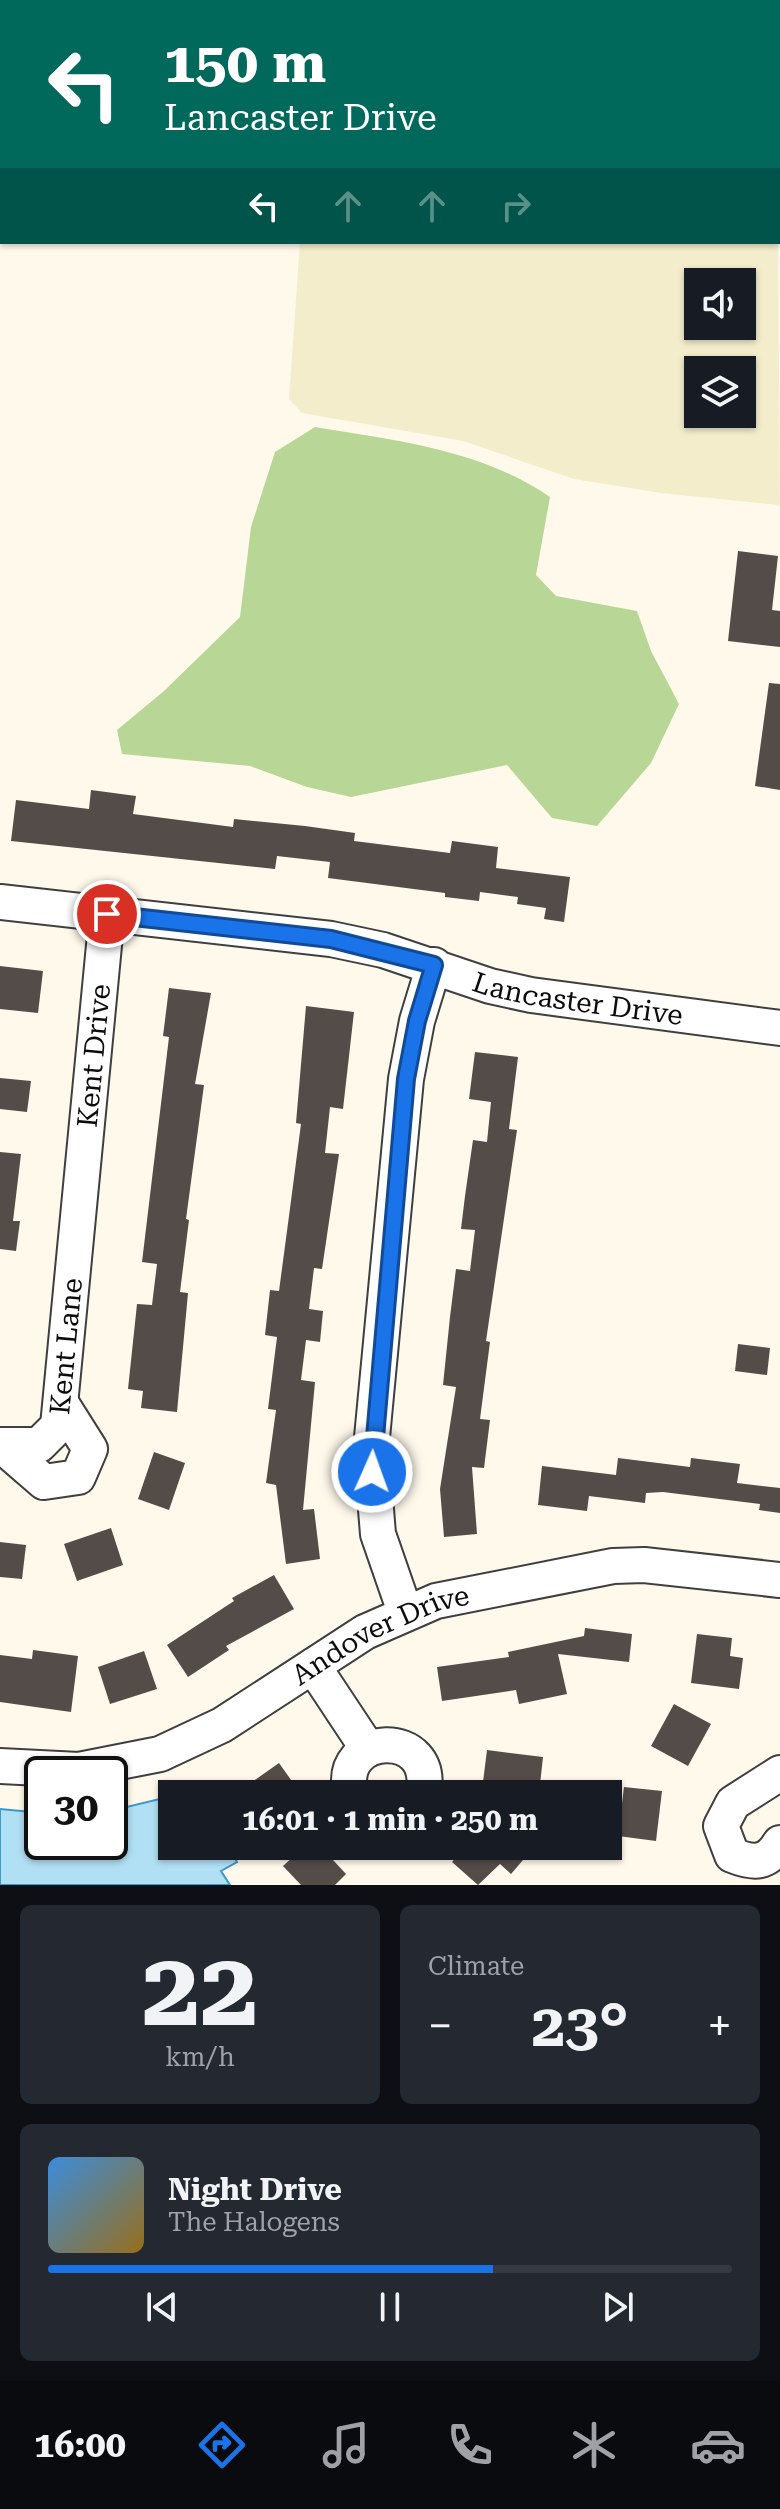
<!DOCTYPE html>
<html lang="en">
<head>
<meta charset="utf-8">
<style>
	:root { --surface:#171b24; --page:#242831; --text:#f1f3f6; --muted:#9ea1a6; --line:#363941; --accent:#1a73e8 }
	body { margin:0; font-family:"Roboto Serif",serif; background:var(--page); color:var(--text); height:100vh; display:flex; flex-direction:column; font-size:30px; white-space:nowrap }
	* { box-sizing:border-box; margin:0 }
	p { font-size:26px; color:var(--muted) }
	.icon { flex:none; width:44px; height:44px; fill:none; stroke:currentColor; stroke-width:2; stroke-linecap:round; stroke-linejoin:round }
	.map { position:relative; height:1885px; overflow:hidden }
	.side { display:flex; flex-direction:column; gap:20px; padding:20px; background:#0d0f14; flex:1 }
	.side>* { flex:none }
	.hud { position:absolute; left:0px; top:0px; width:780px; height:244px; box-shadow:0 2px 6px #0004; background:#00695c; color:#fff; overflow:hidden }
	.fabs { position:absolute; left:684px; top:268px; display:grid; gap:16px }
	.fabs a { display:grid; place-items:center; width:72px; height:72px; border-radius:0px; background:var(--surface); box-shadow:0 2px 6px #0004; font-size:40px }
	.speed { position:absolute; left:24px; top:1756px; display:flex; gap:16px; font-size:40px; font-weight:700; text-align:center }
	.speed>* { display:grid; place-content:center; width:104px; height:104px; border-radius:50%; background:var(--surface); box-shadow:0 2px 6px #0004; line-height:1 }
	.speed .limit { border:4px solid #111; border-radius:12px; background:#fff; color:#111 }
	.pin { position:absolute; display:grid; place-items:center; width:68px; height:68px; color:#fff; margin:-34px; border:4px solid #fff; border-radius:50%; box-shadow:0 2px 8px #0007 }
	.me { position:absolute; width:88px; margin:-44px; rotate:2deg; stroke-linejoin:round; filter:drop-shadow(0 0 6px #0008) }
	.turn { display:flex; align-items:center; gap:28px; height:168px; padding:0 32px; font-size:36px }
	.turn .icon { width:104px; height:104px; stroke-width:2.5 }
	.turn b { display:block; font-size:56px; line-height:68px }
	.lanes { display:flex; align-items:center; height:76px; padding:0 32px; background:#0003; justify-content:center; gap:40px; direction:ltr }
	.lanes .off { opacity:.35 }
	.big { font-size:60px; font-weight:700; line-height:1.1 }
	.side .card { flex:1; display:flex; flex-direction:column; justify-content:center; gap:12px; min-width:0; padding:0 28px; border-radius:12px; background:var(--page) }
	.side .dial { align-items:center; gap:0 }
	.dial b { font-size:104px; line-height:1 }
	.song { display:flex; align-items:center; gap:24px }
	.cover { width:96px; height:96px; border-radius:12px; background:linear-gradient(135deg,hsl(210 70% 55%),hsl(40 70% 35%)) }
	.played { height:8px; border-radius:4px; background:linear-gradient(90deg,var(--accent) 65%,var(--line) 65%) }
	.keys { display:flex; justify-content:space-around; direction:ltr }
	.heat { display:flex; justify-content:space-between; align-items:center; font-size:44px; direction:ltr }
	.side .tiles { flex:1; display:grid; gap:20px; grid-template-columns:1fr 1fr }
	.card:last-child { grid-column:span 2 }
	.trip { position:absolute; left:158px; top:1780px; width:464px; height:80px; border-radius:0px; background:var(--surface); box-shadow:0 2px 6px #0004; font-weight:700; line-height:80px; text-align:center }
	.menu { display:flex; height:128px; justify-content:space-around; align-items:center; background:#090b0e; color:var(--muted) }
	.menu .icon { width:56px; height:56px }
	.menu .current { color:var(--accent) }
	.menu b { font-size:36px; color:var(--text) }
	.map>svg:first-child { display:block }
</style>
</head>
<body>
<div class="map">
<svg width="780" height="1885" viewBox="0 0 780 1885">
	<rect width="100%" height="100%" fill="#fef9eb"/>
	<path fill="#f3edcc" fill-rule="evenodd" d="M778,221l2,284 -119,-12 -87,-14 -111,-38 -161,-28 -13,-14 11,-157h478zM698,282h44v44h-44zM698,370h44v44h-44z"/>
	<path fill="#b8d796" d="M315,427c80,13 167,23 235,70l-14,78 20,21 81,15 14,40 28,53 -28,59 -54,63 -45,-8 -45,-53 -156,32 -44,-10 -57,-21 -128,-12 -5,-24 47,-39 76,-74 11,-90 24,-75z"/>
	<polygon fill="#b1dff4" stroke="#3a9ac9" stroke-width="2" points="172,1796 172,1846 229,1846 237,1862 221,1871 230,1885 0,1885 0,1809 42,1813 42,1842 110,1842 110,1811"/>
	<g fill="#544c48">
		<polygon points="738,551 778,556 772,610 780,611 780,647 728,641"/>
		<polygon points="769,683 780,684 780,790 755,786"/>
		<polygon points="91,790 136,796 133,814 233,827 234,819 305,826 355,833 354,841 450,853 452,841 498,847 496,868 570,877 564,922 544,919 546,908 517,904 518,897 480,892 479,901 445,897 445,893 328,878 330,862 277,856 275,869 11,841 16,800 89,809"/>
		<polygon points="0,966 43,971 38,1013 0,1009"/>
		<polygon points="169,988 211,993 195,1084 204,1085 186,1219 189,1220 180,1292 188,1293 177,1412 141,1408 143,1391 128,1389 137,1304 152,1305 157,1264 142,1262 169,1037 163,1036"/>
		<polygon points="306,1006 354,1012 343,1109 330,1107 325,1153 339,1154 322,1269 314,1268 309,1309 323,1311 320,1342 306,1340 301,1380 315,1382 303,1510 314,1509 320,1559 286,1564 276,1485 266,1483 276,1410 268,1409 277,1337 265,1335 270,1290 279,1291 289,1216 301,1124 296,1123"/>
		<polygon points="475,1052 518,1057 509,1129 517,1130 486,1341 490,1342 480,1419 490,1420 484,1468 472,1467 477,1534 444,1537 440,1489 456,1387 443,1385 450,1317 456,1269 470,1271 475,1230 461,1229 465,1196 473,1140 487,1142 491,1102 469,1099"/>
		<polygon points="0,1078 31,1081 27,1112 0,1109"/>
		<polygon points="0,1152 21,1154 13,1221 20,1221 16,1251 0,1249"/>
		<polygon points="738,1344 770,1348 767,1375 735,1371"/>
		<polygon points="154,1452 185,1463 169,1510 138,1499"/>
		<polygon points="618,1458 690,1467 691,1458 740,1464 737,1483 780,1488 780,1513 759,1510 760,1504 663,1492 646,1493 645,1503 589,1496 587,1511 538,1505 542,1466 616,1475"/>
		<polygon points="111,1528 123,1565 77,1581 64,1544"/>
		<polygon points="0,1542 26,1545 22,1579 0,1577"/>
		<polygon points="274,1575 294,1609 226,1646 229,1650 188,1677 167,1645 234,1601 232,1598"/>
		<polygon points="585,1628 632,1634 629,1662 558,1654 567,1694 519,1704 516,1690 442,1701 437,1667 509,1657 508,1652 584,1636"/>
		<polygon points="697,1634 732,1638 730,1656 743,1658 739,1689 691,1683"/>
		<polygon points="33,1650 78,1656 71,1712 0,1702 0,1655 32,1659"/>
		<polygon points="144,1651 157,1689 110,1704 98,1667"/>
		<polygon points="674,1704 711,1724 688,1766 651,1746"/>
		<polygon points="487,1750 543,1757 539,1794 494,1794 495,1784 483,1782"/>
		<polygon points="279,1763 301,1794 235,1794"/>
		<polygon points="624,1787 662,1791 656,1841 618,1836"/>
		<polygon points="305,1846 320,1846 346,1874 335,1885 301,1885 283,1866"/>
		<polygon points="466,1846 515,1846 512,1850 523,1860 511,1874 500,1864 478,1885 452,1862"/>
	</g>
	<g fill="none" stroke-linecap="round" stroke-linejoin="round">
		<g stroke="#3f3f3f" stroke-width="38">
			<g id="minor">
				<path id="s1" d="M0,902l331,37 52,11 107,36 41,9 249,33"/>
				<path id="s2" d="M0,1445h39l19,-19 49,-512"/>
				<polyline points="1,1445 44,1482 78,1477 90,1449 61,1403"/>
				<polyline points="405,1612 378,1534 371,1448 406,1079 417,1021 434,965"/>
				<polyline points="313,1666 368,1749"/>
				<path id="s3" d="M0,1766l79,4 81,-16 62,-29 143,-93 71,-31 177,-35 31,-1 136,15"/>
				<path d="M780,1773l-47,30 -12,23 11,29c22,9 35,9 48,-12"/>
				<path d="M351,1794c-17,-63 87,-67 72,0"/>
			</g>
		</g>
		<use href="#minor" stroke="#fff" stroke-width="34"/>
	</g>
	<g fill="none" stroke-linecap="round" stroke-linejoin="round">
		<g stroke="#114b97" stroke-width="20">
			<polyline id="route" points="107,914 331,939 434,965 417,1021 406,1079 372,1472"/>
		</g>
		<use href="#route" stroke="#1a73e8" stroke-width="14"/>
	</g>
	<g text-anchor="middle" stroke-width="8" stroke-linejoin="round" paint-order="stroke">
		<g font-size="28" fill="#0c0c0c" stroke="#fff">
			<text dy="10" stroke="none"><textPath href="#s1" startOffset="588">Lancaster Drive</textPath></text>
			<text dy="10" stroke="none"><textPath href="#s2" startOffset="438">Kent Drive</textPath></text>
			<text dy="10" stroke="none"><textPath href="#s2" startOffset="146">Kent Lane</textPath></text>
			<text dy="10" stroke="none"><textPath href="#s3" startOffset="414">Andover Drive</textPath></text>
		</g>
	</g>
</svg>
<div class="fabs">
<a><svg class="icon" aria-label="sound" viewBox="0 0 24 24"><path d="M4 9h4l5-4v14l-5-4H4zM17 9q2 3 0 6"/></svg></a>
<a><svg class="icon" aria-label="layers" viewBox="0 0 24 24"><path d="M12 4l9 5-9 5-9-5zM3 14l9 5 9-5"/></svg></a>
</div>
<div class="speed"><div class="limit">30</div></div>
<div class="pin" style="left:107px;top:914px;background:#d93025"><svg class="icon" aria-label="arrive" viewBox="0 0 24 24"><path d="M6 21V4h12l-3 4 3 4H6"/></svg></div>
<svg class="me" style="left:372px;top:1472px" viewBox="-20 -20 40 40"><circle r="17" fill="#1a73e8" stroke="#fff" stroke-width="3"/><path d="M0-11L8 9 0 5-8 9z" fill="#fff"/></svg>
<div class="trip">16:01 · 1 min · 250 m</div>
<div class="hud">
<div class="turn"><svg class="icon" aria-label="left" viewBox="0 0 24 24"><path d="M17 20v-9H6M10 6l-5 5 5 5"/></svg><div><b>150 m</b>Lancaster Drive</div></div>
<div class="lanes"><svg class="icon" aria-label="left" viewBox="0 0 24 24"><path d="M17 20v-9H6M10 6l-5 5 5 5"/></svg><svg class="icon off" aria-label="ahead" viewBox="0 0 24 24"><path d="M12 20V5M6 11l6-6 6 6"/></svg><svg class="icon off" aria-label="ahead" viewBox="0 0 24 24"><path d="M12 20V5M6 11l6-6 6 6"/></svg><svg class="icon off" aria-label="right" viewBox="0 0 24 24"><path d="M7 20v-9h11M14 6l5 5-5 5"/></svg></div>
</div>
</div>
<section class="side">
<div class="tiles">
<div class="card dial"><b>22</b><p>km/h</p></div>
<div class="card"><p>Climate</p>
<div class="heat"><a>−</a><b class="big">23°</b><a>+</a></div>
</div>
<div class="card">
<div class="song"><i class="cover"></i><div><b>Night Drive</b><p>The Halogens</p></div></div>
<div class="played"></div>
<div class="keys"><svg class="icon" aria-label="previous" viewBox="0 0 24 24"><path d="M18 5L8 12l10 7zM5 5v14"/></svg><svg class="icon" aria-label="pause" viewBox="0 0 24 24"><path d="M8 5v14M16 5v14"/></svg><svg class="icon" aria-label="next" viewBox="0 0 24 24"><path d="M6 5l10 7-10 7zM19 5v14"/></svg></div>
</div>
</div>
</section>
<nav class="menu">
<b>16:00</b>
<svg class="icon current" aria-label="directions" viewBox="0 0 24 24"><path d="M12 3l9 9-9 9-9-9zM9 14v-3h6M13 9l2 2-2 2"/></svg>
<svg class="icon" aria-label="music" viewBox="0 0 24 24"><path d="M9 18V5l10-2v13"/><circle cx="6" cy="18" r="3"/><circle cx="16" cy="16" r="3"/></svg>
<svg class="icon" aria-label="phone" viewBox="0 0 24 24"><path d="M5 4h4l2 5-3 2q2 4 5 5l2-3 5 2v4C11 20 4 13 5 4z"/></svg>
<svg class="icon" aria-label="climate" viewBox="0 0 24 24"><path d="M12 3v18M4 7l16 10M4 17L20 7"/></svg>
<svg class="icon" aria-label="car" viewBox="0 0 24 24"><path d="M5 17H2v-5l4-1 3-4h7l3 4 3 1v5h-3M9 17h6M6 11h13"/><circle cx="7" cy="17" r="2"/><circle cx="17" cy="17" r="2"/></svg>
</nav>
</body>
</html>
